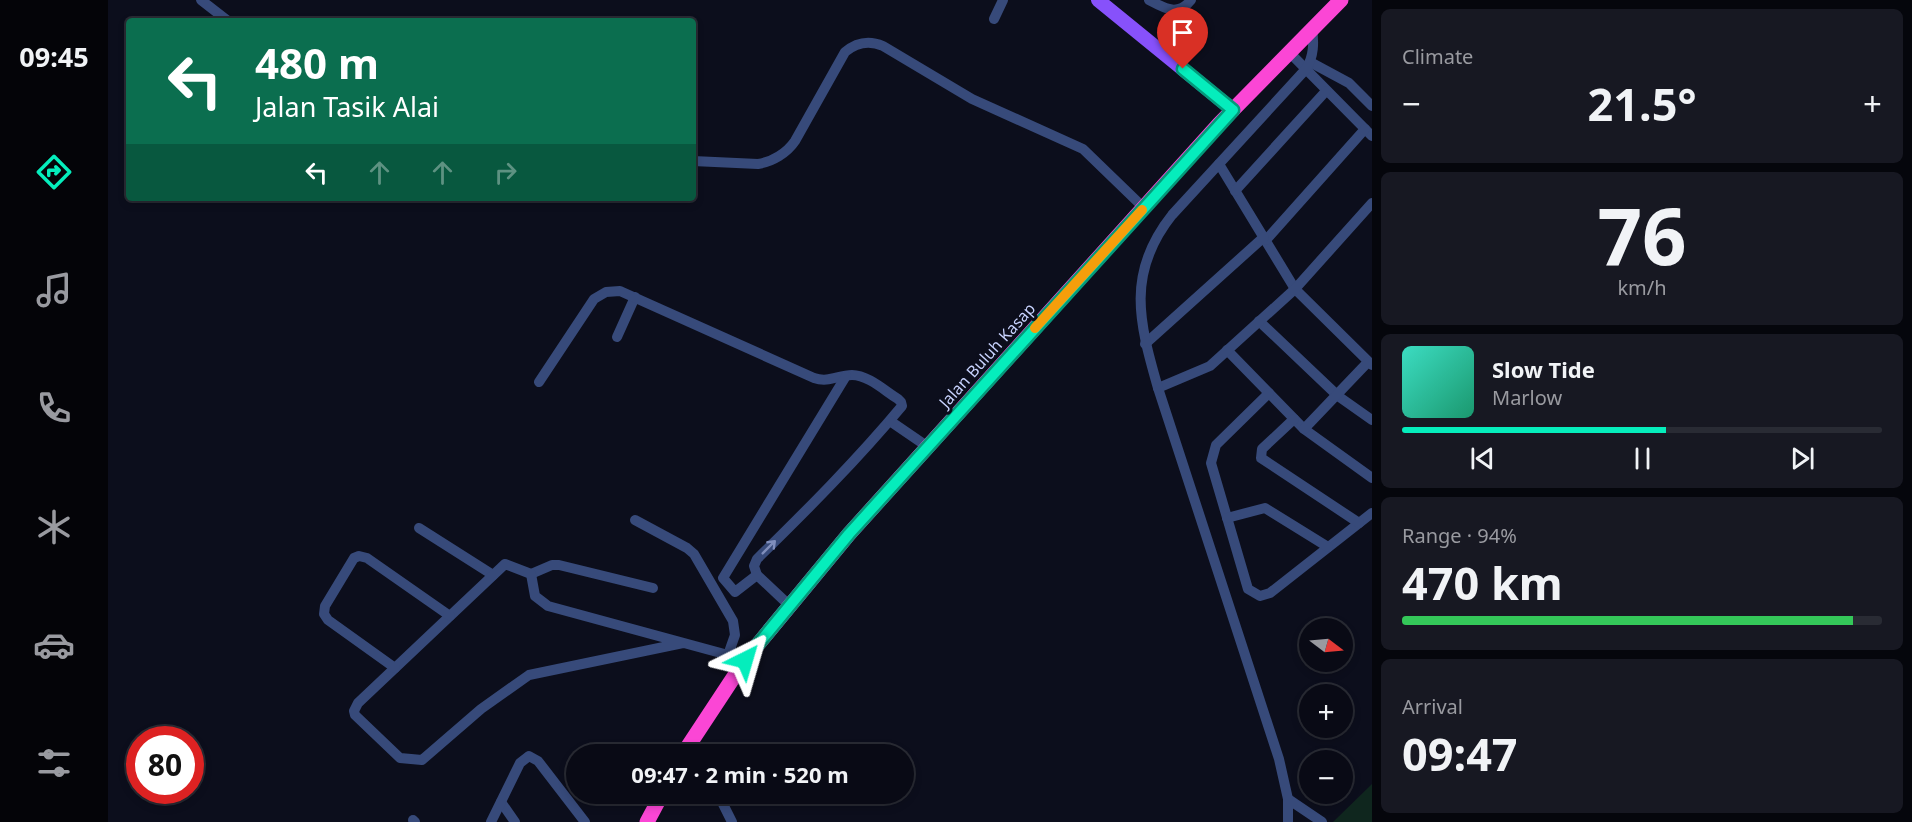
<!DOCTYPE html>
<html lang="en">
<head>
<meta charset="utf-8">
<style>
	:root { --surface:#090a15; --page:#171822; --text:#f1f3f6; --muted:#999aa0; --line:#292b34; --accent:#05edbc }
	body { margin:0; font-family:"Noto Sans",sans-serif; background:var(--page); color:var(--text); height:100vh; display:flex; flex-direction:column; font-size:22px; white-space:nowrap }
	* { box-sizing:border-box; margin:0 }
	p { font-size:20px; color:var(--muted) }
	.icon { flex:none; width:33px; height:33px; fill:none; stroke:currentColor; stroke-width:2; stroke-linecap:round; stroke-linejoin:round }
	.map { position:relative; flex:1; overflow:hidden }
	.panel { display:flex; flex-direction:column; gap:9px; padding:9px; background:#05060c; width:540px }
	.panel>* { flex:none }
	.hud { position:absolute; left:18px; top:18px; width:570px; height:183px; border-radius:6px; box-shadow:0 3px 9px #0003,0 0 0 2px var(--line); background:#0b6e4f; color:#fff; overflow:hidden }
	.needle { width:39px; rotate:106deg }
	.controls { position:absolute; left:1191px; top:618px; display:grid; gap:12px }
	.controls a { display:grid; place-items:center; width:54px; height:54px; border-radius:50%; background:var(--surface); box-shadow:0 3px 9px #0003,0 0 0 2px var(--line); font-size:30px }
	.speed { position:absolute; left:18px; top:726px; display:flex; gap:12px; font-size:30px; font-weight:700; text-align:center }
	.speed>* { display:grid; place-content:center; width:78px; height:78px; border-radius:50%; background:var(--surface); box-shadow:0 3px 9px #0003,0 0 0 2px var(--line); line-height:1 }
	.speed .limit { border:9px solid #d22; background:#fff; color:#111 }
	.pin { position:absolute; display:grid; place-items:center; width:51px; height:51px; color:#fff; margin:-62px -26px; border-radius:50% 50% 50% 0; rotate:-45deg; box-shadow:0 0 6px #0007 }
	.pin .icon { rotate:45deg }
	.me { position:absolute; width:66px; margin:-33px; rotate:40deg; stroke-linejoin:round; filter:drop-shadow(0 0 4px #0008) }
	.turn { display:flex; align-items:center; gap:21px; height:126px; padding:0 30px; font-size:27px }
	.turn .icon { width:78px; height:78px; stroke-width:2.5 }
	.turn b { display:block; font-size:42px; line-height:51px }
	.lanes { display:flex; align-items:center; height:57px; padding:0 30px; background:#0003; justify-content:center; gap:30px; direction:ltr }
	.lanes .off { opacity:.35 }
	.big { font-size:45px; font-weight:700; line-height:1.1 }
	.panel .card { flex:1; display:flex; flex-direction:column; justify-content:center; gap:9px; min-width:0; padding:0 21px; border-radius:9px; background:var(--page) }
	.panel .dial { align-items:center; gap:0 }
	.dial b { font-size:78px; line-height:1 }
	.song { display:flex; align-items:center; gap:18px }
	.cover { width:72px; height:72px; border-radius:9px; background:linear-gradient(135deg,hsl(170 70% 55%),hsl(160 70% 35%)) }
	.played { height:6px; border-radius:3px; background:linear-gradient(90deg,var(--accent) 55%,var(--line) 55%) }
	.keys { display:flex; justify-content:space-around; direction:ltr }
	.heat { display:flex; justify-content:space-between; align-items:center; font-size:33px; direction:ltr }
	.charge { height:9px; border-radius:4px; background:linear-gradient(90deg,#34c759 94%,var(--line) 0) }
	.trip { position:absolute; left:458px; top:744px; width:348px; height:60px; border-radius:30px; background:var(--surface); box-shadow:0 3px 9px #0003,0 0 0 2px var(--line); font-weight:700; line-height:60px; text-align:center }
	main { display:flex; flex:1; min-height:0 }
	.menu { display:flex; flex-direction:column; width:108px; justify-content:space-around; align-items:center; background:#040408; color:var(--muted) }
	.menu .icon { width:42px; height:42px }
	.menu .current { color:var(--accent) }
	.menu b { font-size:27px; color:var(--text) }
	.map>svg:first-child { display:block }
</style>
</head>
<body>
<main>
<nav class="menu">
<b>09:45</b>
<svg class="icon current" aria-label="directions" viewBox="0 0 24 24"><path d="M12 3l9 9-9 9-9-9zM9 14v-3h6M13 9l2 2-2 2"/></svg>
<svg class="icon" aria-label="music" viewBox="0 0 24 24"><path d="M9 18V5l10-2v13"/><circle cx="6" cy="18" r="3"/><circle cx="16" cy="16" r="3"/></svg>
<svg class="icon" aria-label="phone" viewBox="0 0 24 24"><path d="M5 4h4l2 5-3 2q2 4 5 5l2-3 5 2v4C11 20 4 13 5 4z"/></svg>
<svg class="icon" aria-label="climate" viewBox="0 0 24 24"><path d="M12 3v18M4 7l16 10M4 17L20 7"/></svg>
<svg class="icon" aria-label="car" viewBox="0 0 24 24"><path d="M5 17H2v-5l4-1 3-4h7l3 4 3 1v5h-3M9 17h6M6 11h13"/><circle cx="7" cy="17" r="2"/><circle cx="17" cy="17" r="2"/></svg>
<svg class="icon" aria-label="filters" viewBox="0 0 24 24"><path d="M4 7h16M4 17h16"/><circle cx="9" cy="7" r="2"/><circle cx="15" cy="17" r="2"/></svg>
</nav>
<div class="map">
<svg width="1264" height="822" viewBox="0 0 1264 822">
	<rect width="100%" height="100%" fill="#0c0e1c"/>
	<polygon fill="#0f261e" points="1264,784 1264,822 1225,822"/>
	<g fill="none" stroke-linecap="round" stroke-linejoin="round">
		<g stroke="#374a7a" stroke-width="10">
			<polyline points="93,0 120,21"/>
			<path d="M1041,0c15,8 29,17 42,0"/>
			<polyline points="886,19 895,0"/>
			<polyline points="1181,52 1264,136"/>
			<polyline points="1202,62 1241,83 1264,106"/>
			<path d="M585,161l65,3c14,-2 29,-11 37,-23l50,-89c12,-10 24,-12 38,-6l89,53 111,50 61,59"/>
			<polyline points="1111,164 1187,289 1264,365"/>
			<polyline points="1127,191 1218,91"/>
			<polyline points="1158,240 1257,129"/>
			<polyline points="1151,321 1230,396 1264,420"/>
			<polyline points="509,337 527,297"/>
			<polyline points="1037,344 1156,237"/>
			<polyline points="1119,350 1196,429 1264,478"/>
			<path d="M431,382l55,-83 12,-7 14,-1 194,87c15,5 24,-3 38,-3 16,0 33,16 46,24l3,3 1,4c-45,54 -95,104 -145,153l-3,7 3,9 33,31"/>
			<polyline points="1050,388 1102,366 1187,289 1264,203"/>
			<polyline points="1161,393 1108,445 1103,463 1140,589 1152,596 1162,593 1264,513"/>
			<polyline points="1186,419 1154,449 1153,458 1251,523"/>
			<polyline points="782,421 820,447"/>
			<polyline points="1196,429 1260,362"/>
			<polyline points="1119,518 1157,508 1220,547"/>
			<polyline points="527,520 579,548 586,554 625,621 627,635 620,655"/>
			<polyline points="311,528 385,575"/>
			<polyline points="423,574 444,565 451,565 545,588"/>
			<polyline points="649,575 627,592 615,578 738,376"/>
			<polyline points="575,643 421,675 373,709 314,760 292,758 247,715 246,711 250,703 397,564 423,574 427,596 440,606 620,655 637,660"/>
			<polyline points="287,668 220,620 216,614 217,606 246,558 251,556 259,558 342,616"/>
			<polyline points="610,794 624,822"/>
			<polyline points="1180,799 1214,822"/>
			<polyline points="393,802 407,822"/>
			<polyline points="305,820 307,822"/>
			<polyline points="383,822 412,763 421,756 430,761 477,822"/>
			<path d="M1180,822v-23l-9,-40 -121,-371c-19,-66 -32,-115 14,-173l134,-146c8,-13 8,-26 6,-41"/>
		</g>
		<polyline stroke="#8751fb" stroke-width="14" points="990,0 1125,110"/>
		<g stroke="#fb46d5" stroke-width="15">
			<polyline points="575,754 637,660 741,534 1111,124 1233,0"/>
			<polyline points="539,822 554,794"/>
		</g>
	</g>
	<defs><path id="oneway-shaft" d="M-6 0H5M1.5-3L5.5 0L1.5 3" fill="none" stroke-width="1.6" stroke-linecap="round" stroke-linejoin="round" transform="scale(1.5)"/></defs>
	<use stroke="#808ebc" href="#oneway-shaft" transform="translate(661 547) rotate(-45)"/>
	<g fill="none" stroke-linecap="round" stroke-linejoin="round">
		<g stroke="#039a7a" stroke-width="15">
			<polyline id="route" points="637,660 741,534 1125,110 1075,69"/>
		</g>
		<use href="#route" stroke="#05edbc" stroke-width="10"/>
		<polyline stroke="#f59e0b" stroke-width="10" points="927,328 1034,210"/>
	</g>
	<g text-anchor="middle" stroke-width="6" stroke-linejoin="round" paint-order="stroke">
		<g font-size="16" fill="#c8d3fe" stroke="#0c0e1c">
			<text transform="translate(879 355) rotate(-48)" y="6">Jalan Buluh Kasap</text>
		</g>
	</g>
</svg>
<div class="controls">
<a><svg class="needle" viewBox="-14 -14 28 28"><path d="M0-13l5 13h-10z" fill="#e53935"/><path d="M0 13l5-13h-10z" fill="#999aa0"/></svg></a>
<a>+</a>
<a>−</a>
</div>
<div class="speed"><div class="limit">80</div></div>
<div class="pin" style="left:1075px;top:69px;background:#d93025"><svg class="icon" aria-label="arrive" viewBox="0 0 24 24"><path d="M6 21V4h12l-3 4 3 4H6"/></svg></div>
<svg class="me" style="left:637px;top:660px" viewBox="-20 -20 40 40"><path d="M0-17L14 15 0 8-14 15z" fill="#05edbc" stroke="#fff" stroke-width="4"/></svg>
<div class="trip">09:47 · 2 min · 520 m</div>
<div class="hud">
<div class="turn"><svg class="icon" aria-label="left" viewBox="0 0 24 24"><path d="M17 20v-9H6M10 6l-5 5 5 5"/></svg><div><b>480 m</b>Jalan Tasik Alai</div></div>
<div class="lanes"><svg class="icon" aria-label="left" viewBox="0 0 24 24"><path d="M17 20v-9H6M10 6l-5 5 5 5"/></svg><svg class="icon off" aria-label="ahead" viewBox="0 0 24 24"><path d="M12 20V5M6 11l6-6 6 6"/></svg><svg class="icon off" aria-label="ahead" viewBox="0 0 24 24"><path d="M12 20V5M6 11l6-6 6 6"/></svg><svg class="icon off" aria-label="right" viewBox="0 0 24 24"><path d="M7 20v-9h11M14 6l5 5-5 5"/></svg></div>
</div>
</div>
<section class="panel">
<div class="card"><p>Climate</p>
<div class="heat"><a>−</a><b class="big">21.5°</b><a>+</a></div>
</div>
<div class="card dial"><b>76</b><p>km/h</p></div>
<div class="card">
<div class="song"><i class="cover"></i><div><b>Slow Tide</b><p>Marlow</p></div></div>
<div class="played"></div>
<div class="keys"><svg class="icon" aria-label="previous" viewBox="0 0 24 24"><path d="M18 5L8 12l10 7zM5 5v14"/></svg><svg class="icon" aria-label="pause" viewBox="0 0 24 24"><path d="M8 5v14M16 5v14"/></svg><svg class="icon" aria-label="next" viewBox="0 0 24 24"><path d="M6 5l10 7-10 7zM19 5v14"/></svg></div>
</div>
<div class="card"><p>Range · 94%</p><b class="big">470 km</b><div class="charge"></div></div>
<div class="card"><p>Arrival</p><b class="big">09:47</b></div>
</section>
</main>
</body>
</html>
